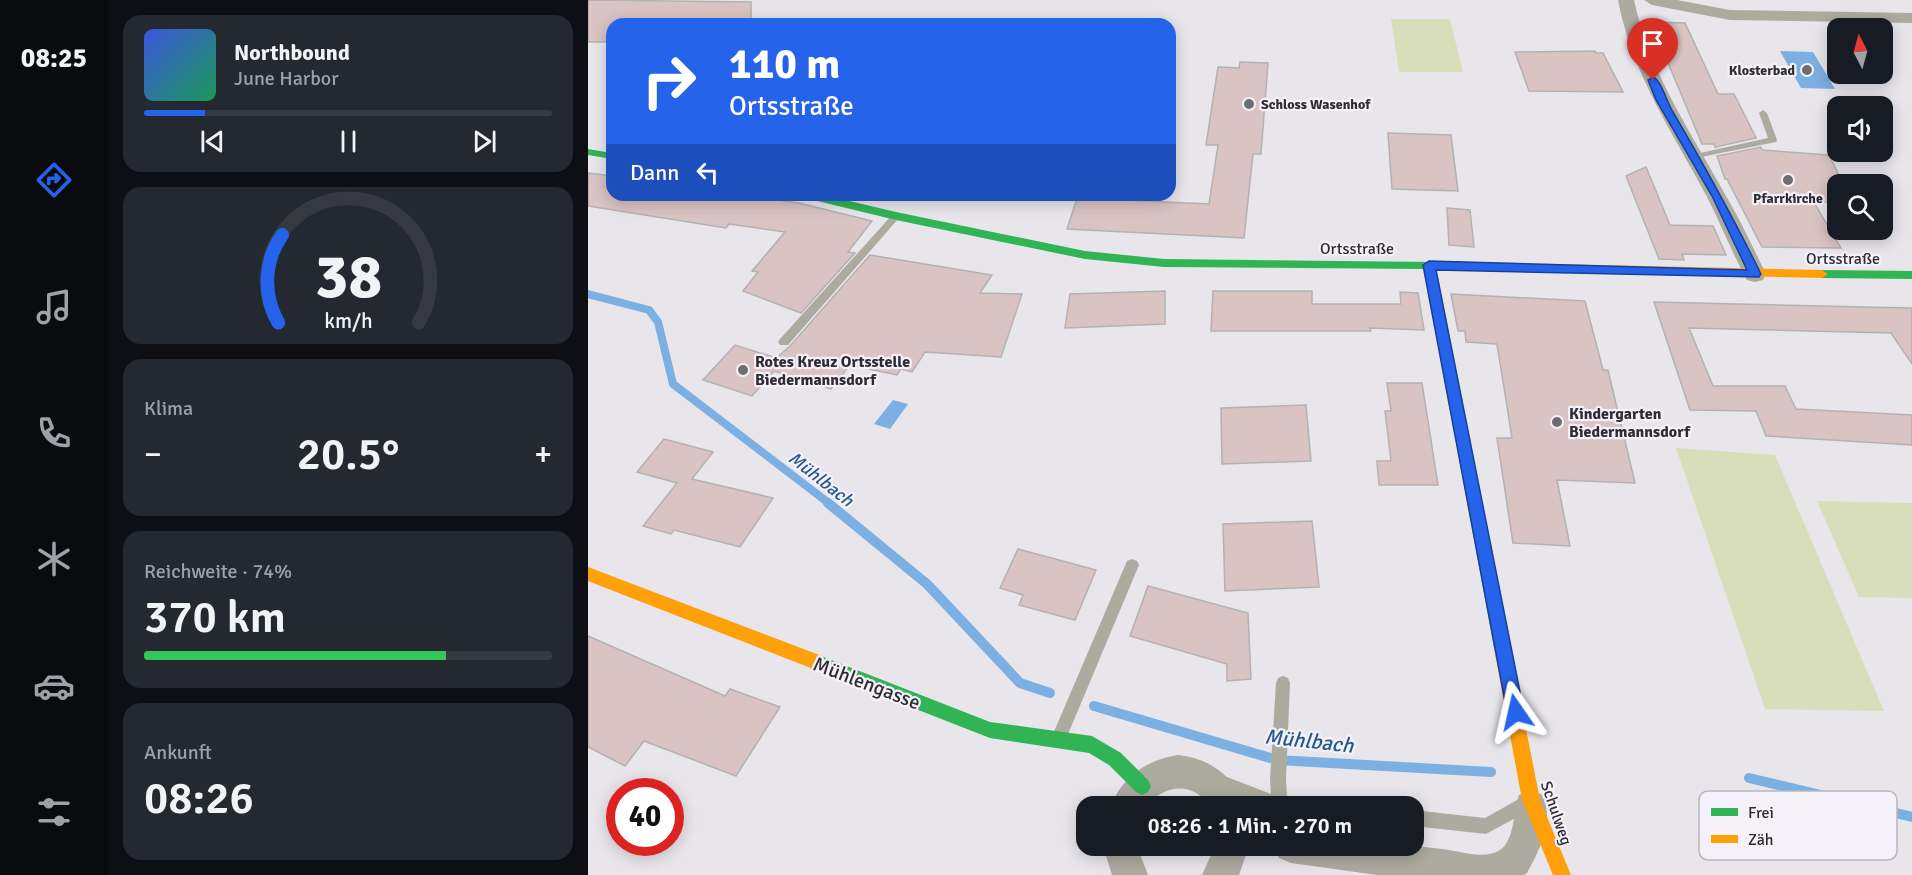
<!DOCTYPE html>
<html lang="de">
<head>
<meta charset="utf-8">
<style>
	:root { --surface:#171b24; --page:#242831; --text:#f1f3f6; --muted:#9ea1a6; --line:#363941; --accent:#2563eb }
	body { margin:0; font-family:Signika,sans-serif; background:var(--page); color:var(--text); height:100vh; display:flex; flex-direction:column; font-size:22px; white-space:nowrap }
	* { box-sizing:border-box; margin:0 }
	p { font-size:20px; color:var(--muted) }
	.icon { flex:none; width:33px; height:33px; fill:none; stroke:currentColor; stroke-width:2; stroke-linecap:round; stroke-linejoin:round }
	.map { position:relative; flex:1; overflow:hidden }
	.details { display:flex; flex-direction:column; gap:15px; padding:15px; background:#0d0f14; width:480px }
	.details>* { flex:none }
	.banner { position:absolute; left:18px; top:18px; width:570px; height:183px; border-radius:18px; box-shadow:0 3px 15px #0003; background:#2563eb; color:#fff; overflow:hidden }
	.needle { width:39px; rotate:354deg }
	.buttons { position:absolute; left:1239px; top:18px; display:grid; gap:12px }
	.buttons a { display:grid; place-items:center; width:66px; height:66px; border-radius:12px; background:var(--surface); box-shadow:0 3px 15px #0003; font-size:30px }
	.speed { position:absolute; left:18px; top:778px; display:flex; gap:12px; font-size:30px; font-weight:700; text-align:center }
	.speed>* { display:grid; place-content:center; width:78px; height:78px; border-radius:50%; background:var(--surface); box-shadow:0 3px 15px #0003; line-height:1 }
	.speed .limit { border:9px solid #d22; background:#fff; color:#111 }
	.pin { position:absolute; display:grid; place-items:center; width:51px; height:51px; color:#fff; margin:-62px -26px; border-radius:50% 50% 50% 0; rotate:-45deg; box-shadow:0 0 6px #0007 }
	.pin .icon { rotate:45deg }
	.me { position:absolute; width:66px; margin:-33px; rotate:349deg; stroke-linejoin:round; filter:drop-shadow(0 0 4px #0008) }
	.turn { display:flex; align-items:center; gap:21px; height:126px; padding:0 24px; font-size:27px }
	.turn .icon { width:78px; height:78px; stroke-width:2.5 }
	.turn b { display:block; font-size:42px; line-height:51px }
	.then { display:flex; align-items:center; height:57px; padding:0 24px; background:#0003; gap:12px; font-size:22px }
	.big { font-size:45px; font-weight:600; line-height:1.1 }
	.details .widget { flex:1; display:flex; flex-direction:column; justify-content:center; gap:9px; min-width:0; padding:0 21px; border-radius:18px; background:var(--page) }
	.details .dial { align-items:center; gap:0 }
	.dial svg { height:156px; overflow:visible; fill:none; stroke:var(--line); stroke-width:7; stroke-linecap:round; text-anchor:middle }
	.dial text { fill:var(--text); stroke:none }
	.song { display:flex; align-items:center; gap:18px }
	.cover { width:72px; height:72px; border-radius:9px; background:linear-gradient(135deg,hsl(230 70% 55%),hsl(150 70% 35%)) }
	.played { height:6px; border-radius:3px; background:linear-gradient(90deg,var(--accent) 15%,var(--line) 15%) }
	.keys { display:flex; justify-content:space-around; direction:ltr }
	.heat { display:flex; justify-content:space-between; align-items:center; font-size:33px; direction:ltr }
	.charge { height:9px; border-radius:4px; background:linear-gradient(90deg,#34c759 74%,var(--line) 0) }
	.trip { position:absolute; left:488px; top:796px; width:348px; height:60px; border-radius:18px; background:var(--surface); box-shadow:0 3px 15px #0003; font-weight:600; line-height:60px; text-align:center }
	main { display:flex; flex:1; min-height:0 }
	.tabs { display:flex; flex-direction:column; width:108px; justify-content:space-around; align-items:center; background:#090b0e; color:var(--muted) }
	.tabs .icon { width:42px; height:42px }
	.tabs .selected { color:var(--accent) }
	.tabs b { font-size:27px; color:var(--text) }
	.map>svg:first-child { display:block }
</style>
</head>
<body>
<main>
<nav class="tabs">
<b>08:25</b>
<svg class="icon selected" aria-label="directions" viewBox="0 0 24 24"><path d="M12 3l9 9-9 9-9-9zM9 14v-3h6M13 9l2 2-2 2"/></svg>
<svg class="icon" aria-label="music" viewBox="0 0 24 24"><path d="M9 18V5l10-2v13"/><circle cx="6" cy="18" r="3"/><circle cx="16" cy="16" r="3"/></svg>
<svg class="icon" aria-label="phone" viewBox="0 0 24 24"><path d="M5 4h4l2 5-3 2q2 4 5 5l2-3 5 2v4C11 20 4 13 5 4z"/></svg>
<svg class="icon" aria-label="climate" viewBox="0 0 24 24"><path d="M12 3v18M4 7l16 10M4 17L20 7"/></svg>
<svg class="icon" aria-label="car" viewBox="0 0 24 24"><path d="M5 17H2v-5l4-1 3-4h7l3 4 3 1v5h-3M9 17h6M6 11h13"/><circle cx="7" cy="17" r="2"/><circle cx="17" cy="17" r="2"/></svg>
<svg class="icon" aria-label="filters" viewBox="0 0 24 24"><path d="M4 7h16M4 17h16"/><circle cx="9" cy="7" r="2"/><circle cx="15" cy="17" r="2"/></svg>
</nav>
<section class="details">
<div class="widget">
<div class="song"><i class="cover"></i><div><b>Northbound</b><p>June Harbor</p></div></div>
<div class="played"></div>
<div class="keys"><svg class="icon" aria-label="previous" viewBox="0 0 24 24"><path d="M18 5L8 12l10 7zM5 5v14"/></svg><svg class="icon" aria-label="pause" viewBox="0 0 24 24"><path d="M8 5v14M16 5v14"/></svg><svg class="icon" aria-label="next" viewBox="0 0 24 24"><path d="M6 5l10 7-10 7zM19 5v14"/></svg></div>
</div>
<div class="widget dial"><svg viewBox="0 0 100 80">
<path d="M14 69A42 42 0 1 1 86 69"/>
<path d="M14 69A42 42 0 0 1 16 24" stroke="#2563eb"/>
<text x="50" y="56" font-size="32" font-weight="700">38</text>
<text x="50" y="72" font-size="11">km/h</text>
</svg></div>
<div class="widget"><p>Klima</p>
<div class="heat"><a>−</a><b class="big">20.5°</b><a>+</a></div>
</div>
<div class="widget"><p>Reichweite · 74%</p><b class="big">370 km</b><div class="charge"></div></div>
<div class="widget"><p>Ankunft</p><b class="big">08:26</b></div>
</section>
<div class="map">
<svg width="1324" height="875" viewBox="0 0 1324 875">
	<rect width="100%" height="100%" fill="#e8e6eb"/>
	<g fill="#d9deba">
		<polygon points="803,19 862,19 875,72 811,72"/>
		<polygon points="1088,448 1187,455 1296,711 1177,709"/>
		<polygon points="1229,501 1324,503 1324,598 1271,597"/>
	</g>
	<g fill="#7cafe2">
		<polygon points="1192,51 1225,52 1247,89 1213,88"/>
		<polygon points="305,400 320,404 302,429 286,424"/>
	</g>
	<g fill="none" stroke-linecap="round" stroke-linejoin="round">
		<polyline stroke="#7cafe2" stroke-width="8" points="0,294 61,310 70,322 85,384 242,504"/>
		<g stroke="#7cafe2" stroke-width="10">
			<polyline points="240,503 339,584 432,683 462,693"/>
			<polyline points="506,706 689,760 903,772"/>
			<polyline points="1161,778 1324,817"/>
		</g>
	</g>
	<g fill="#d9c3c3" stroke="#b4b1b3" stroke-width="1.5">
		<polygon points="0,0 163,2 163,24 24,24 24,42 0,42"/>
		<polygon points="1063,22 1097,23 1130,94 1146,94 1168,138 1127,147 1126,144 1114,144"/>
		<polygon points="1007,51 1008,53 1015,53 1035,92 941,91 927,52"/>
		<polygon points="652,62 680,63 673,154 665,154 656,238 479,229 490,195 537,195 535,200 621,204 630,145 618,145 630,67 651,68"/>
		<polygon points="800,133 863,135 870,191 804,189"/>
		<polygon points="1173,147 1174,150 1241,155 1250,173 1250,203 1225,201 1253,248 1174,247 1139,179 1137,179 1129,156"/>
		<polygon points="1058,167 1082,225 1125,226 1138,255 1094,254 1096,260 1071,259 1038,176"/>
		<polygon points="0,173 24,176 24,195 150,195 211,203 284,221 260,252 267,253 213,313 155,291 170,272 164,271 197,232 141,224 138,228 0,206"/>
		<polygon points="859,208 882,210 886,247 861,245"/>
		<polygon points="282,255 404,275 392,293 434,294 413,357 337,352 324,372 313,369 309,375 262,365 243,389 186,371 164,396 115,380 147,345 188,358 202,346"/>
		<polygon points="577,291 577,324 477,328 482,294"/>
		<polygon points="625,291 724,291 724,304 813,304 812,292 830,293 836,330 782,328 783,331 623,331"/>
		<polygon points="863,294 997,301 1015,370 1020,370 1047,483 969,480 982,546 925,543 909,438 924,438 909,344 878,342 877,331 870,331"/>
		<polygon points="1066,302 1324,308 1324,364 1303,333 1101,328 1125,386 1197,386 1208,409 1324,415 1324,445 1178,436 1168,411 1102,410"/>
		<polygon points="799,383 834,383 850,485 791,485 789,461 803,461 797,411 803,411"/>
		<polygon points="718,405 723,461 634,464 633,408"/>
		<polygon points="76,439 125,452 104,479 185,498 152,547 86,530 83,534 55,526 89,483 49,472"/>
		<polygon points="724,521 731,587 637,591 635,524"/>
		<polygon points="430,549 508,570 487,620 431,605 435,595 412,588"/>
		<polygon points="560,586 660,613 663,679 639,681 639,664 542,636"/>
		<polygon points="0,636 137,696 142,689 192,707 148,776 56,741 37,766 0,747"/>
	</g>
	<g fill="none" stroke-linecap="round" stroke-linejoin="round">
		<g fill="#adaba0" fill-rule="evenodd">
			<polygon points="1175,110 1179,113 1189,140 1188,142 1103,159 1103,155 1180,138 1171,113"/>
			<polygon points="308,213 311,214 311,218 200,345 192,345 190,342 192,339 305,214"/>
			<polygon points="544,559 549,561 551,565 478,739 473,742 468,739 465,734 539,561"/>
			<polygon points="695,676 700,678 702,683 698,779 699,798 719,801 721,807 677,807 628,789 626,783 628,777 634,775 683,794 682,779 688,683 690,678"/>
			<polygon points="940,794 946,796 948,802 946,808 898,834 825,826 825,810 897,818"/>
		</g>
		<g fill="#adaba0" fill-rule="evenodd">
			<path d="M1030,0h16c15,72 57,132 92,196 15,25 27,52 40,78l-3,6 -8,2 -8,-2c-15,-27 -26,-56 -40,-83 -35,-66 -75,-123 -89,-197z"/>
			<polygon points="1056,0 1089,0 1142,10 1324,13 1324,23 1142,20 1064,5"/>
			<path d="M590,755c34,4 55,21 68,52h-36c-16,-26 -47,-23 -63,0h-37c13,-31 36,-47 68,-52z"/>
			<path d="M943,790l12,5c11,27 -3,54 -16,78l-3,2h-147l-86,-12 -12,-5 -5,-12c56,0 114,-4 168,3 17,2 43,11 58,1 15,-10 13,-39 19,-55z"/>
			<polygon points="515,846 549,846 560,875 524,875"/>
			<polygon points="627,846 661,846 651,875 614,875"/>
		</g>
		<g fill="#30b455" fill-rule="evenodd">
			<polygon points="0,149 24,153 24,159 0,155"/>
			<polygon points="216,195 236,195 308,212 497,251 576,259 847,262 922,648 920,654 914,656 908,654 906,648 836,269 576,267 497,259 308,220 221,199"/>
			<polygon points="1234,270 1324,271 1324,279 1234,278 1228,274"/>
			<polygon points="228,654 402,722 504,736 533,753 560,780 563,786 560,792 554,795 548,792 521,765 501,753 402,738 228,670 222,668 220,662 222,656"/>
		</g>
		<g fill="#ff9f0a" fill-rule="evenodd">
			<polygon points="843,261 1234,270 1240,274 1234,278 843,269 837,265"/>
			<polygon points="0,567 234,656 236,662 234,668 228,670 0,581"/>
			<polygon points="914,640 920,642 922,648 952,800 983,875 965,875 934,800 906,648 908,642"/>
		</g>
	</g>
	<path fill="#2563eb" stroke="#184099" stroke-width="1.5" d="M1065,77c9,4 14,26 20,35 31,53 61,107 88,162l-2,3 -323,-7 88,442 -2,6 -6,3 -6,-3 -3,-6 -84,-447 6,-4 318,9 -35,-74 -56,-96 -8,-20z"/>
	<g fill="#6f6d71" stroke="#f5f1fb" stroke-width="2">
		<circle cx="1219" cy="70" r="6"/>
		<circle cx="661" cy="104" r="6"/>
		<circle cx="1200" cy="180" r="6"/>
		<circle cx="155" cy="370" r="6"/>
		<circle cx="969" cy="422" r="6"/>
	</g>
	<g text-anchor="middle" stroke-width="4.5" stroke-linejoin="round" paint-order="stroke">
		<g font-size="14" font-weight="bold" fill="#2e2c30" stroke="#f5f1fb" text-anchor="end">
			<text x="1207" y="75">Klosterbad</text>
			<text x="673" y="109" text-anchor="start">Schloss Wasenhof</text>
			<text x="1200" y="203" text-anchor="middle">Pfarrkirche</text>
		</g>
		<g font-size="16" fill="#2e2c30" stroke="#f5f1fb">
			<text x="769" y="254">Ortsstraße</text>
			<text x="1255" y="264">Ortsstraße</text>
			<text transform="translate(969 813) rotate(71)" y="6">Schulweg</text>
		</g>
		<g font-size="16" font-weight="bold" fill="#2e2c30" stroke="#f5f1fb" text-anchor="start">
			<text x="167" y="367">Rotes Kreuz Ortsstelle<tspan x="167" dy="18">Biedermannsdorf</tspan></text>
			<text x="981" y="419">Kindergarten<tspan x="981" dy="18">Biedermannsdorf</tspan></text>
		</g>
		<g font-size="18" font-style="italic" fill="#255988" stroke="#f5f1fb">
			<text transform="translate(233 479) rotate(38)" y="6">Mühlbach</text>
		</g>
		<g font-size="20" fill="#2e2c30" stroke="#f5f1fb">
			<text transform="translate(279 683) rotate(21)" y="7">Mühlengasse</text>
		</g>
		<g font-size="21" font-style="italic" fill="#255988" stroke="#f5f1fb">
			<text transform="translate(721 741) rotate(6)" y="7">Mühlbach</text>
		</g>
	</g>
	<rect x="1111" y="791" width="198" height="69" rx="9" fill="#f5f1fb" stroke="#b9b6be" stroke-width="1.5"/>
	<rect x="1123" y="808" width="27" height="8" fill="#30b455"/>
	<rect x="1123" y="835" width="27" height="8" fill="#ff9f0a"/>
	<g font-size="16" fill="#2e2c30">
		<text x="1160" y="818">Frei</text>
		<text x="1160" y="845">Zäh</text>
	</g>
</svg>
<div class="buttons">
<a><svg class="needle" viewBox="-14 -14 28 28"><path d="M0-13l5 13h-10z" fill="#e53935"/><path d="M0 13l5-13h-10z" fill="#9ea1a6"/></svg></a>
<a><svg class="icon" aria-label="sound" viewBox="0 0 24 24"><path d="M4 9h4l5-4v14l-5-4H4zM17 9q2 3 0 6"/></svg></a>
<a><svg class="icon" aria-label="search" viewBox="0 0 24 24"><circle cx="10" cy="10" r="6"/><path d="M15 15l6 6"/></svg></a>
</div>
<div class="speed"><div class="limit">40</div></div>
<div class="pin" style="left:1065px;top:80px;background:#d93025"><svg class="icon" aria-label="arrive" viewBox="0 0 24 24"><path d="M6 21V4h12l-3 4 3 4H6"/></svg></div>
<svg class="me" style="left:928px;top:712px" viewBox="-20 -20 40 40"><path d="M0-17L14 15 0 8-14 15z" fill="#2563eb" stroke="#fff" stroke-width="4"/></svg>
<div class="trip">08:26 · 1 Min. · 270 m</div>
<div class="banner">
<div class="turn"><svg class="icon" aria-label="right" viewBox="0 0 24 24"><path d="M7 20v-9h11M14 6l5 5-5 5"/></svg><div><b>110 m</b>Ortsstraße</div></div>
<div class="then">Dann<svg class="icon" aria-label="left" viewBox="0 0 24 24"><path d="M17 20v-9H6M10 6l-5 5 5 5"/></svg></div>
</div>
</div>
</main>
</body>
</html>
